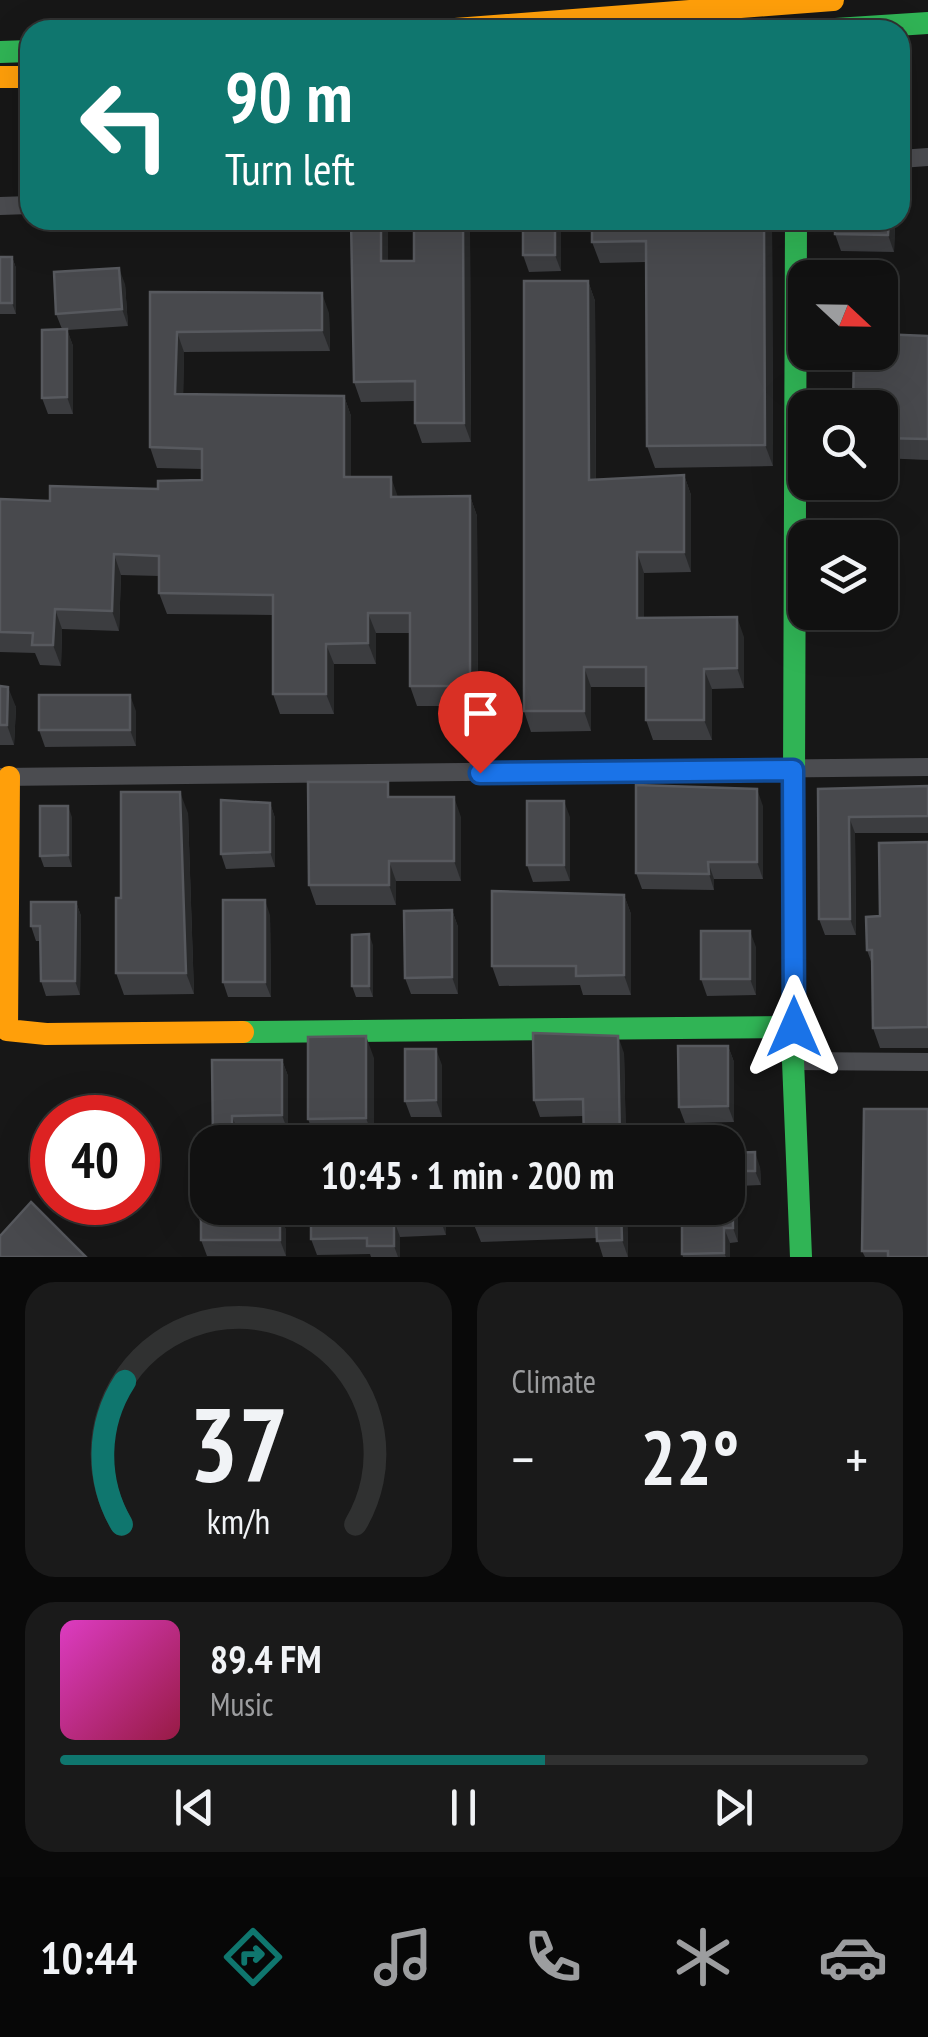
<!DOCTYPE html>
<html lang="en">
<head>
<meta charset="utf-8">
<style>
	:root { --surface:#111; --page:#1a1a1a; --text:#f1f3f6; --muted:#9c9d9f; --line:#303131; --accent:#0f766e }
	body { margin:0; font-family:"PT Sans Narrow",sans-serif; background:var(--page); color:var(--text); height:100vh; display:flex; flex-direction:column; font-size:38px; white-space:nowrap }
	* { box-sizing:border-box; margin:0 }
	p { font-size:32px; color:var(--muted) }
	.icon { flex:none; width:55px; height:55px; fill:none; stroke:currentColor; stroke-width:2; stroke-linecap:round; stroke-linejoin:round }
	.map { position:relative; height:1257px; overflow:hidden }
	.details { display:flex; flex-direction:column; gap:25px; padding:25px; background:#090909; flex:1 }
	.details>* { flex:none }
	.guide { position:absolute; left:20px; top:20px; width:890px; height:210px; border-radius:30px; box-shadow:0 10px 40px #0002,0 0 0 2px var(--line); background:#0f766e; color:#fff; overflow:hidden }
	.needle { width:65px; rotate:112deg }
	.buttons { position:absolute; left:788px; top:260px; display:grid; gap:20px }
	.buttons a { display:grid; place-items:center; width:110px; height:110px; border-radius:20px; background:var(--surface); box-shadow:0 10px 40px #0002,0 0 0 2px var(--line); font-size:50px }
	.speed { position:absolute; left:30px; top:1095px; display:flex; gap:20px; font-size:50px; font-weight:700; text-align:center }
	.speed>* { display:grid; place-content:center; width:130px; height:130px; border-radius:50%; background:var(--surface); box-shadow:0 10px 40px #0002,0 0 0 2px var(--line); line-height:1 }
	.speed .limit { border:15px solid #d22; background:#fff; color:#111 }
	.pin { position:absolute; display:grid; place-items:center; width:85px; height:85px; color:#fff; margin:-102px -42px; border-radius:50% 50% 50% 0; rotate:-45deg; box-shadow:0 0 10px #0007 }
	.pin .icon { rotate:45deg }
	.me { position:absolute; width:110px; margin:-55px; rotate:0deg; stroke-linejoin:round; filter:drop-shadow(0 0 8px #0008) }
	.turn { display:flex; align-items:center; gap:35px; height:210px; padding:0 40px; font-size:45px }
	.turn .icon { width:130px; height:130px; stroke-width:2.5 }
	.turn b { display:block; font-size:70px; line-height:85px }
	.big { font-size:75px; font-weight:800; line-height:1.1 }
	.details .widget { flex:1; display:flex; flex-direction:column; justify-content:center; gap:15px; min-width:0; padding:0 35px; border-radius:30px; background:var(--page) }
	.details .dial { align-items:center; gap:0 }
	.dial svg { height:260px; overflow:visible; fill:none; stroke:var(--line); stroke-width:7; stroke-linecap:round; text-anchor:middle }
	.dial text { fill:var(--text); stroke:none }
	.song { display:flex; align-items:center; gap:30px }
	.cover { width:120px; height:120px; border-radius:15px; background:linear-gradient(135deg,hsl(310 70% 55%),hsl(340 70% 35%)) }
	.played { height:10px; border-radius:5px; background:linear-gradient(90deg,var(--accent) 60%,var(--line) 60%) }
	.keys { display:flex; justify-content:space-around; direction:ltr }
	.heat { display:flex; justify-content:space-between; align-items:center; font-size:55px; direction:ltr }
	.details .tiles { flex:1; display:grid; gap:25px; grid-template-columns:1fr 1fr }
	.widget:last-child { grid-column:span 2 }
	.trip { position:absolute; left:190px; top:1125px; width:555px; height:100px; border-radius:30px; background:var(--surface); box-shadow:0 10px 40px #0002,0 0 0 2px var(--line); font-weight:800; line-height:100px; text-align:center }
	.menu { display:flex; height:160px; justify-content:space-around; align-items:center; background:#070707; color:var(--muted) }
	.menu .icon { width:70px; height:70px }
	.menu .selected { color:var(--accent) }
	.menu b { font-size:45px; color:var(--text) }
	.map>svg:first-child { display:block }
</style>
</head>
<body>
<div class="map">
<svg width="928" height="1257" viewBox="0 0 928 1257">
	<rect width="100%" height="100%" fill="#171717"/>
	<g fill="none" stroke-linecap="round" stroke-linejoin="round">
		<g stroke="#4b4c50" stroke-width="18">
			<polyline points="900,159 928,157"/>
			<polyline points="0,206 30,205"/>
			<polyline points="0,777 928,767"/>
			<polyline points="793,1061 928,1062"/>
		</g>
		<g stroke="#30b455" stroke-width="22">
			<polyline points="820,30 928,23"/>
			<polyline points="0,52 30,51"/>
			<polyline points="796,220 793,1061 801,1257"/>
			<polyline points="243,1032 794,1027"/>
		</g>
		<g stroke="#ff9f0a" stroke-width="22">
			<polyline points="442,30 833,0"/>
			<polyline points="0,77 30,77"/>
			<polyline points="9,777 7,1030 46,1034 243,1032"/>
		</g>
	</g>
	<g fill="#3c3d40">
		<polygon points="351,220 384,220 388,231 388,261 414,261 414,220 466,220 470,232 471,442 422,443 415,423 415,401 361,402 354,382"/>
		<polygon points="561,220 561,271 529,272 523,255"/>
		<polygon points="592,220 772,220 773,466 655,468 647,446 646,262 600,263 592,242"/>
		<polygon points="895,220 894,252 841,251 835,234"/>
		<polygon points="0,257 12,257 16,268 16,314 0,314"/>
		<polygon points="588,281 595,301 596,480 684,475 691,495 691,572 644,573 644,618 744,637 744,688 712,689 712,740 653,740 646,720 646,687 591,687 591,731 531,732 524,711"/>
		<polygon points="125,284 128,326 67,330 73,346 73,414 48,414 42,398 62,329 56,314"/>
		<polygon points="150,292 329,313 330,351 184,352 183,394 344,396 351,416 351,477 398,497 470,496 477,516 478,706 417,706 410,686 410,633 376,633 376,664 334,664 334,714 280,714 273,694 273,615 167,614 159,593 159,576 121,575 119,631 62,629 61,666 40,665 35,653 0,652 0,499 50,501 158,489 202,480 202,469 157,468 150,447"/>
		<polygon points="888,298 887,335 928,336 928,460 880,458 880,408"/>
		<polygon points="0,686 16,707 14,745 0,745"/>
		<polygon points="136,711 136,746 45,747 39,730"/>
		<polygon points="928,786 928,833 855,833 856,935 825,935 819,919 818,789"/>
		<polygon points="270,803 275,818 275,867 226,869 221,854"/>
		<polygon points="763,806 763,879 714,879 714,890 642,889 636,873"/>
		<polygon points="188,813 194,994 124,995 116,973"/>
		<polygon points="72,817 72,867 44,867 40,856"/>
		<polygon points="461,817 461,881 396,881 396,905 316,905 309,885"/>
		<polygon points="570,817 570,881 533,882 527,865"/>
		<polygon points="928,842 928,1048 880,1048 873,1028 872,964 867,950 880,916"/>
		<polygon points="624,895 631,914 631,995 583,995 580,985 499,986 492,966"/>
		<polygon points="76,902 81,916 80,995 46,996 41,981 40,941 36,941 31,926"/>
		<polygon points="452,910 458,927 458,994 411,994 405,978"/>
		<polygon points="270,915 271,997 228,997 223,982"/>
		<polygon points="373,945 373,997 356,997 352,986"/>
		<polygon points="756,947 756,995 707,996 701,979"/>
		<polygon points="728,1046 734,1062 734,1122 685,1123 679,1107"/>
		<polygon points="624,1053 626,1142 475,1142 584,1139 584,1116 540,1117 534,1100"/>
		<polygon points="374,1058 374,1140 316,1140 308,1119"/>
		<polygon points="212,1060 282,1060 288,1076 288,1132 238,1132 238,1142 208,1142 208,1208 238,1208 238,1214 280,1214 286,1230 286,1256 207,1256 201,1240 201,1224 195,1209 195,1140 213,1140"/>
		<polygon points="442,1065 442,1117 411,1117 405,1101"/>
		<polygon points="928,1109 928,1257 865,1257 862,1251"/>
		<polygon points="728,1153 760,1167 761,1185 738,1186 738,1242 730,1243 730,1257 683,1257 682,1254"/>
		<polygon points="311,1208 445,1208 446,1235 400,1237 400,1257 371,1257 370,1254 317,1255 311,1239"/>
		<polygon points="627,1208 628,1257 603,1257 597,1238 481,1242 474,1225"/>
	</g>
	<g fill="#28292a">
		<polygon points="381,220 384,220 388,231 388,281 381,261"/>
		<polygon points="463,220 466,220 470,232 471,442 464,423"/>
		<polygon points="555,220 561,220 561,271 555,255"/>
		<polygon points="764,220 772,220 773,466 765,445"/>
		<polygon points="889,220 895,220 894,252 888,235"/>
		<polygon points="12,257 16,268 16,314 12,303"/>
		<polygon points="119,268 125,284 128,326 122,309"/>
		<polygon points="880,277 888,298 887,355 880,337"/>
		<polygon points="588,281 595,301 596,500 589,480"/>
		<polygon points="322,293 329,313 330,351 322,330"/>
		<polygon points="67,329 73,346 73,414 67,397"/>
		<polygon points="177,332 184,352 183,414 175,394"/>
		<polygon points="344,396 351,416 351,497 344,477"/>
		<polygon points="684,475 691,495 691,572 684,552"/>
		<polygon points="391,477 398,497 391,497"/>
		<polygon points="470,496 477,516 478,706 470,686"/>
		<polygon points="637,552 644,573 644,638 637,618"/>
		<polygon points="114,554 121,575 119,631 112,611"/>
		<polygon points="55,609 62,629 61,666 53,645"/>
		<polygon points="368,613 376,633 376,664 368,643"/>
		<polygon points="737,617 744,637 744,688 737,668"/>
		<polygon points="326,644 334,664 334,714 326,694"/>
		<polygon points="584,667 591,687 591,731 584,711"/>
		<polygon points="704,669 712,689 712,740 704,720"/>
		<polygon points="8,687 16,707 14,745 7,725"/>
		<polygon points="130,695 136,711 136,746 130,730"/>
		<polygon points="757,789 763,806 763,879 757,862"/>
		<polygon points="180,792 188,813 194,994 186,973"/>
		<polygon points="454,797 461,817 461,881 454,861"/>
		<polygon points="564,801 570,817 570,881 564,865"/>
		<polygon points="270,803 275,818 275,867 270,852"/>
		<polygon points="68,806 72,817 72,867 68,855"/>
		<polygon points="849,817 855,833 856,935 850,919"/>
		<polygon points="389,861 396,881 396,905 389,885"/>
		<polygon points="708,862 714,879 714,890 709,874"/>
		<polygon points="624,895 631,914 631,995 624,975"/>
		<polygon points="265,900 270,915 271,997 265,982"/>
		<polygon points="76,902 81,916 80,995 75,981"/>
		<polygon points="452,910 458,927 458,994 452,977"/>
		<polygon points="750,931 756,947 756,995 750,979"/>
		<polygon points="369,934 373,945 373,997 369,986"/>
		<polygon points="366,1036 374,1058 374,1140 366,1118"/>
		<polygon points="618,1036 624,1053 626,1142 620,1142"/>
		<polygon points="728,1046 734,1062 734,1122 728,1106"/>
		<polygon points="436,1049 442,1065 442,1117 436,1100"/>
		<polygon points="282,1060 288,1076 288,1132 282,1115"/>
		<polygon points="232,1116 238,1132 238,1142 232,1142"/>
		<polygon points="755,1152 760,1167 761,1185 755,1171"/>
		<polygon points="732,1171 738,1186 738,1242 733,1228"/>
		<polygon points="440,1208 445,1208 446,1235 440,1219"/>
		<polygon points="621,1208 627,1208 628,1257 622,1240"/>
		<polygon points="280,1214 286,1230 286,1256 280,1240"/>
		<polygon points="394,1220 400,1237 400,1257 398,1257 394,1246"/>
		<polygon points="724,1228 730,1243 730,1257 726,1257 724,1253"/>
	</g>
	<g fill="#48494d" stroke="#57595e" stroke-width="2.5">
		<polygon points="351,220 381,220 381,261 414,261 414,220 463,220 464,423 415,423 415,381 354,382"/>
		<rect x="523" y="220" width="32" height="35"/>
		<polygon points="592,220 764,220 765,445 647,446 646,241 592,242"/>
		<polygon points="835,220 889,220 888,235 835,234"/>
		<rect x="0" y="257" width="12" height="46"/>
		<polygon points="119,268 122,309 56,314 54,272"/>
		<polygon points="829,276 880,277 880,278 829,278"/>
		<polygon points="524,281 588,281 589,480 684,475 684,552 637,552 637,618 737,617 737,668 704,669 704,720 646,720 646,667 584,667 584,711 524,711"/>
		<polygon points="150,292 322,293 322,330 177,332 175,394 344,396 344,477 391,477 391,497 470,496 470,686 410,686 410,613 368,613 368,643 326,644 326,694 273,694 273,595 159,593 159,556 114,554 112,611 55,609 53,645 32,645 33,633 0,632 0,499 50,501 50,486 158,489 158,481 202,480 202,449 150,447"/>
		<polygon points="67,329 67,397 42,398 42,330"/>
		<polygon points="880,334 928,336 928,439 880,438 880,408 853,408 854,352 880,352"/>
		<polygon points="0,686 8,687 7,725 0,725"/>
		<rect x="39" y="695" width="91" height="35"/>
		<polygon points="308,782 388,782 388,797 454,797 454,861 389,861 389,885 309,885"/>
		<polygon points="636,785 757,789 757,862 708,862 709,874 636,873"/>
		<polygon points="928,786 928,816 849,817 850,919 819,919 818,789"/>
		<polygon points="121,792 180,792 186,973 116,973 116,898 121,898"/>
		<polygon points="221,800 270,803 270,852 221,854"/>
		<rect x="527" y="801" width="37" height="64"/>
		<polygon points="40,806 68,806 68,855 40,856"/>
		<polygon points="928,842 928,1027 873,1028 872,950 867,950 866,917 880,916 879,843"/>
		<polygon points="492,891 624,895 624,975 576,976 576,966 492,966"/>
		<rect x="223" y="900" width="42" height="82"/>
		<polygon points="31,902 76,902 75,981 41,981 40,926 31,926"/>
		<polygon points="452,910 452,977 405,978 404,911"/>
		<rect x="701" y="931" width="49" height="48"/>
		<polygon points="369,934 369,986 352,986 352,935"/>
		<polygon points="533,1033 618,1036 620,1142 475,1142 584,1139 583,1099 534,1100"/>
		<polygon points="366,1036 366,1118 308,1119 308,1037"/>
		<polygon points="678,1046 728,1046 728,1106 679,1107"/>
		<polygon points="405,1049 436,1049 436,1100 405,1101"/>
		<polygon points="212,1060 282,1060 282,1115 232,1116 232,1142 208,1142 208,1208 232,1208 232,1214 280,1214 280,1240 201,1240 201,1209 195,1209 195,1140 213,1140"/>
		<polygon points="864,1109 928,1109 928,1257 888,1257 888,1251 862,1251"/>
		<polygon points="755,1152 755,1171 732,1171 733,1228 724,1228 724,1253 682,1254 682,1208 728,1208 728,1153"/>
		<polygon points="31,1202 86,1257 0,1257 0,1236"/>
		<polygon points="311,1208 440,1208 440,1219 394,1220 394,1246 367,1246 367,1238 311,1239"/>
		<polygon points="474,1208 621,1208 622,1240 597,1241 596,1220 474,1225"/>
	</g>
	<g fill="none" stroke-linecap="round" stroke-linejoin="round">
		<g stroke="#114b97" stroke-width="25">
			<polyline id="route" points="480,773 793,770 794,1027"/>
		</g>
		<use href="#route" stroke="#1a73e8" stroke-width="18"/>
	</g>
</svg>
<div class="buttons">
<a><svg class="needle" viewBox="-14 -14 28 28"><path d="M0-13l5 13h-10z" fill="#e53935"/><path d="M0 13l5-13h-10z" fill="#9c9d9f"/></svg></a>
<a><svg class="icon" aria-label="search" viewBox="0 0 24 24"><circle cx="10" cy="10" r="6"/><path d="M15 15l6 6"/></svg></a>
<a><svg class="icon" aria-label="layers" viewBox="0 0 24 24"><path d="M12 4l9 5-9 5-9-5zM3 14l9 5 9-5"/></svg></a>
</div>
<div class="speed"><div class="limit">40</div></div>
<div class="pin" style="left:480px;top:773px;background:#d93025"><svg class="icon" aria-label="arrive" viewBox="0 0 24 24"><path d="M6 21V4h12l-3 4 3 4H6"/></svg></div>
<svg class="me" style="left:794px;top:1027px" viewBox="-20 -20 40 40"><path d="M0-17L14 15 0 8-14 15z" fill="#1a73e8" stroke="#fff" stroke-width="4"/></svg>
<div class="trip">10:45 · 1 min · 200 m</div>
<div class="guide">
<div class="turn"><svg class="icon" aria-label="left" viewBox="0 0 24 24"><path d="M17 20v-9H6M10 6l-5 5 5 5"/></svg><div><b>90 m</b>Turn left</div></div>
</div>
</div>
<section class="details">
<div class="tiles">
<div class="widget dial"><svg viewBox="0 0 100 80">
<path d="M14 69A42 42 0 1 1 86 69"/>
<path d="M14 69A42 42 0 0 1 15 25" stroke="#0f766e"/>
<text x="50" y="56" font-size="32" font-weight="700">37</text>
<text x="50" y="72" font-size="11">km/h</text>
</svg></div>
<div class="widget"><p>Climate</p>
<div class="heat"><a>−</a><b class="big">22°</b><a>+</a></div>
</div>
<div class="widget">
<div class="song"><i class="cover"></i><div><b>89.4 FM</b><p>Music</p></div></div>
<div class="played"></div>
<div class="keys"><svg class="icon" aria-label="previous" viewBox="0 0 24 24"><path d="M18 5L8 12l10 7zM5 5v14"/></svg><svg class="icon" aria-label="pause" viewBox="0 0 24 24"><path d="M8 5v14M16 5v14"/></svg><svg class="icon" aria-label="next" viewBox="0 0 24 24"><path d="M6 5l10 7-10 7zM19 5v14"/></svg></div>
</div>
</div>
</section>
<nav class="menu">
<b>10:44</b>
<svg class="icon selected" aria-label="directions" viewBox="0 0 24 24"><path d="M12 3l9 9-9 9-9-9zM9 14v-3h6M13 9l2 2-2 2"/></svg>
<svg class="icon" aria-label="music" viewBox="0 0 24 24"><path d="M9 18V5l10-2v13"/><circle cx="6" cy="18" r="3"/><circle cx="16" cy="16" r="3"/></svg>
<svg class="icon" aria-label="phone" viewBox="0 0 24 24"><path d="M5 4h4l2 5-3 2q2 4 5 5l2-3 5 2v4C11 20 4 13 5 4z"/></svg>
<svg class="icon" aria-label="climate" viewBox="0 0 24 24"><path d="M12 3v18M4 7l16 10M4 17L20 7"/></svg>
<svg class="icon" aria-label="car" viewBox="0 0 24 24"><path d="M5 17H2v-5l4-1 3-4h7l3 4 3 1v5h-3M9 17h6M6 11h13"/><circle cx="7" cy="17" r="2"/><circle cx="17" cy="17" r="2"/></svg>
</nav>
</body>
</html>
